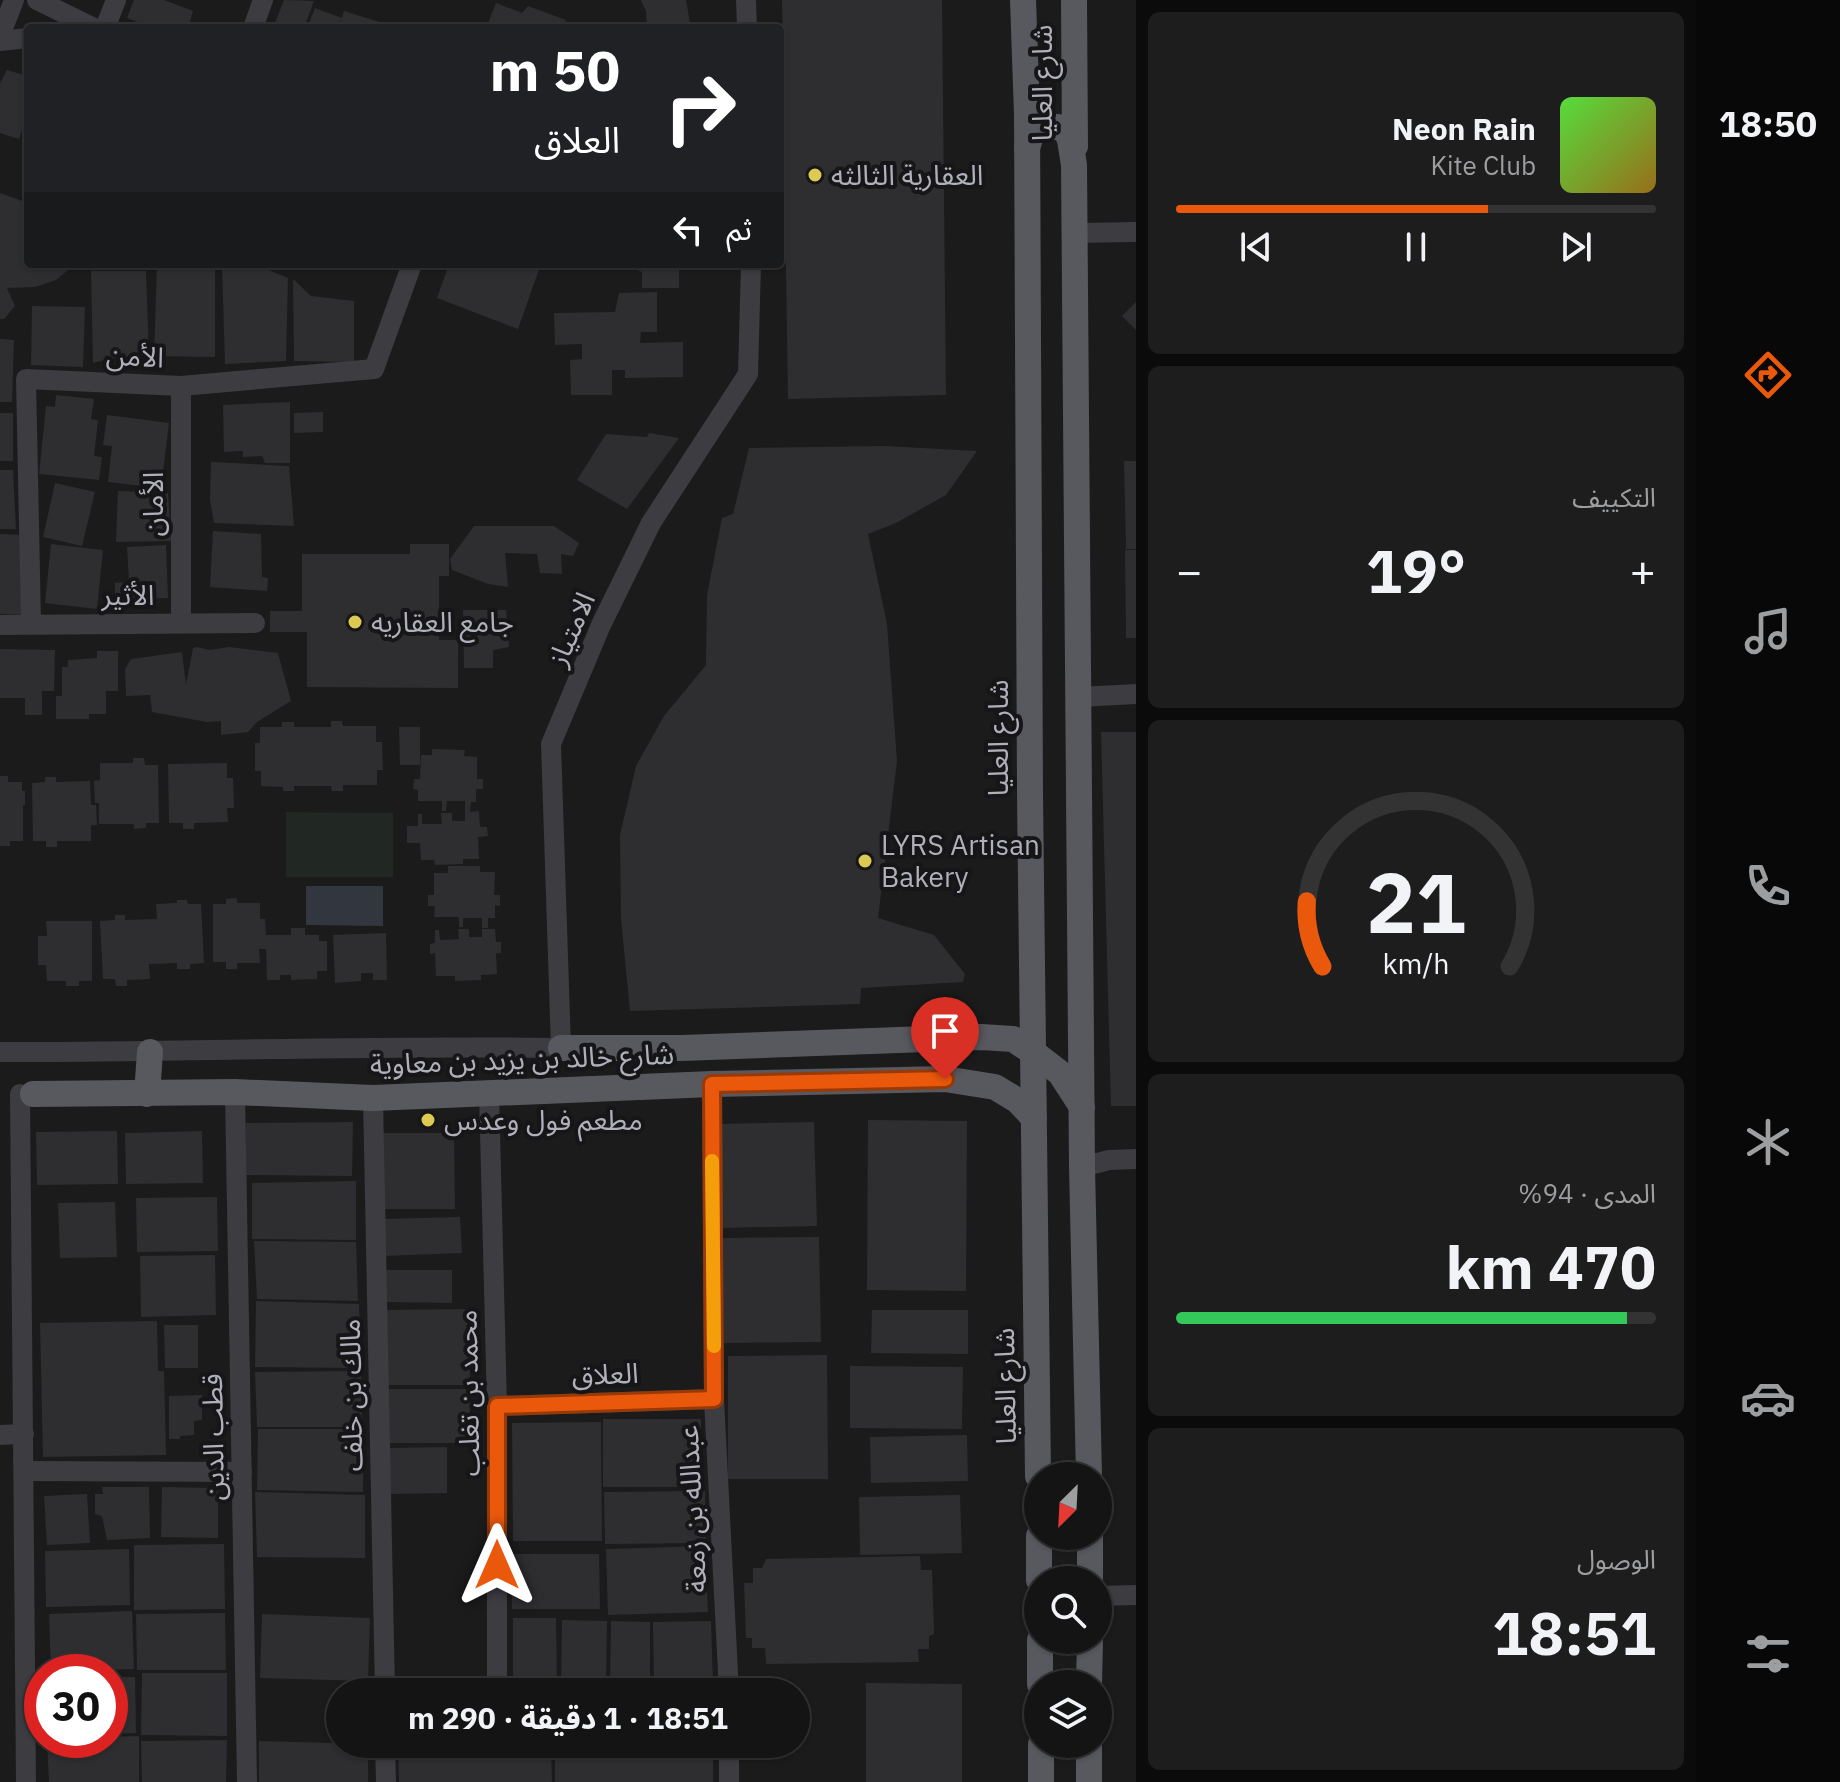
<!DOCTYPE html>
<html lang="ar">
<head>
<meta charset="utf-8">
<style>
	:root { --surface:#141415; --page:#1d1d1e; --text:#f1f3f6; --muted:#9d9ea0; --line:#333334; --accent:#ea580c }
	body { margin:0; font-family:"IBM Plex Sans","Noto Sans Arabic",sans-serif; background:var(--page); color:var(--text); direction:rtl; height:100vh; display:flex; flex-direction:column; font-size:30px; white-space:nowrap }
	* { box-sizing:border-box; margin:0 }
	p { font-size:26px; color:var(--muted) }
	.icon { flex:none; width:44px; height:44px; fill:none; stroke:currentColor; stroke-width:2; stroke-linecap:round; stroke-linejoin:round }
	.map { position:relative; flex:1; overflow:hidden; direction:ltr }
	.drawer { display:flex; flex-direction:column; gap:12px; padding:12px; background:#0b0b0c; width:560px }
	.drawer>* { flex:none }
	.banner { position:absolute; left:24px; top:24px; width:760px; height:244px; border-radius:8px; box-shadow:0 2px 6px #0004,0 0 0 2px var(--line); direction:rtl; background:#202124; color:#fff; overflow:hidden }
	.needle { width:52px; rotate:204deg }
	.controls { position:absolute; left:1024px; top:1462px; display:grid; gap:16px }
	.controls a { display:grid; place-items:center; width:88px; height:88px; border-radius:50%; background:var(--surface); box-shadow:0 2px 6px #0004,0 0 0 2px var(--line); font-size:40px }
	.speed { position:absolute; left:24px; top:1654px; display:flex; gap:16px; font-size:40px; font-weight:700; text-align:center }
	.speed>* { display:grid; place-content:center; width:104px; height:104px; border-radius:50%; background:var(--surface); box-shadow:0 2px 6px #0004,0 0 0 2px var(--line); line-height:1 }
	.speed .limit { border:12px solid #d22; background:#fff; color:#111 }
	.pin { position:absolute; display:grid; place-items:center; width:68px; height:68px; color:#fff; margin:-82px -34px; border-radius:50% 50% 50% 0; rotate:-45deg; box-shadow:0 0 8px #0007 }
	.pin .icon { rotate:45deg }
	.me { position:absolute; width:88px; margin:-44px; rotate:0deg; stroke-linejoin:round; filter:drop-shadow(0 0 6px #0008) }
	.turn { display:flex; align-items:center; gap:28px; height:168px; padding:0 32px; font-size:36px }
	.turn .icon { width:104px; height:104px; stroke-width:2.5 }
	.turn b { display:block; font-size:56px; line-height:68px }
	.then { display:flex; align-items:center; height:76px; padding:0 32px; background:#0003; gap:16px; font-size:30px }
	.big { font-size:60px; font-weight:700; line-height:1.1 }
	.drawer .card { flex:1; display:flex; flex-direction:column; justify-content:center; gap:12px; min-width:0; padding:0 28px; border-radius:12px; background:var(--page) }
	.drawer .dial { align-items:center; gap:0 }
	.dial svg { height:208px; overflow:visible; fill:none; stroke:var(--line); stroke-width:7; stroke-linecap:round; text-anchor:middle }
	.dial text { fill:var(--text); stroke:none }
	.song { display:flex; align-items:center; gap:24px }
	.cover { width:96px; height:96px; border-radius:12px; background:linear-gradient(135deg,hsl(110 70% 55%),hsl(40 70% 35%)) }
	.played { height:8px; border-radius:4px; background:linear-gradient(90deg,var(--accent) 65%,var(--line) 65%) }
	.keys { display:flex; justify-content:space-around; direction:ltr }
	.heat { display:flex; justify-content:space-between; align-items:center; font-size:44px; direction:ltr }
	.charge { height:12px; border-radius:6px; background:linear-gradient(90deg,#34c759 94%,var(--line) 0) }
	.trip { position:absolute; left:326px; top:1678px; width:484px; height:80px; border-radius:40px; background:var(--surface); box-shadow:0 2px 6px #0004,0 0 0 2px var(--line); font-weight:700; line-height:80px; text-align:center; direction:rtl }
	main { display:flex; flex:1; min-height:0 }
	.menu { display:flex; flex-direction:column; width:144px; justify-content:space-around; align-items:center; background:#080808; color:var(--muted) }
	.menu .icon { width:56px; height:56px }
	.menu .current { color:var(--accent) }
	.menu b { font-size:36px; color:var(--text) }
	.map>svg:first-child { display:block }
</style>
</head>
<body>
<main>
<nav class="menu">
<b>18:50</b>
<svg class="icon current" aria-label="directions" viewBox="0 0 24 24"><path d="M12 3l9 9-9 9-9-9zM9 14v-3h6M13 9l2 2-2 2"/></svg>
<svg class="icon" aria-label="music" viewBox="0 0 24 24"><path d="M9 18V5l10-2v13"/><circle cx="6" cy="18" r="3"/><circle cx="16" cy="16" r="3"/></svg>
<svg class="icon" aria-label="phone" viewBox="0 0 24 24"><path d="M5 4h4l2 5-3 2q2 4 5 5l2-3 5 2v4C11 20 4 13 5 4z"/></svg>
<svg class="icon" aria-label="climate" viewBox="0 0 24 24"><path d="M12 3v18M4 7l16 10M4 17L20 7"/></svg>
<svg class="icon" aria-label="car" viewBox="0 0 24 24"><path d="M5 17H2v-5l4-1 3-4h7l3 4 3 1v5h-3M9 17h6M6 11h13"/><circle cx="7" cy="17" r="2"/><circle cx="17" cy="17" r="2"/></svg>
<svg class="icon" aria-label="filters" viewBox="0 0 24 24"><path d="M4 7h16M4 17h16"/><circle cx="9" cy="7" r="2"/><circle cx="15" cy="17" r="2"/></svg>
</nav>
<section class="drawer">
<div class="card">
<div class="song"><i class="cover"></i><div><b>Neon Rain</b><p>Kite Club</p></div></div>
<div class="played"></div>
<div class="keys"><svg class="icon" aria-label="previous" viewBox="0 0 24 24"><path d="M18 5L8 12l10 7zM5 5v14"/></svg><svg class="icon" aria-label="pause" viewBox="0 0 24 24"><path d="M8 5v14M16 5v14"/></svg><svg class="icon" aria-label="next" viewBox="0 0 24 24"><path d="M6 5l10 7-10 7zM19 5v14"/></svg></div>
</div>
<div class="card"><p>التكييف</p>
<div class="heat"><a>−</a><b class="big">19°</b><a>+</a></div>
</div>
<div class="card dial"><svg viewBox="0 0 100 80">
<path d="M14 69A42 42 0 1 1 86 69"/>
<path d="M14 69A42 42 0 0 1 8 44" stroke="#ea580c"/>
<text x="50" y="56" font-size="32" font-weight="700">21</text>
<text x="50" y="72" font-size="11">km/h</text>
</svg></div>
<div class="card"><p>المدى · 94%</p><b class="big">470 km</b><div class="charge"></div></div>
<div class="card"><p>الوصول</p><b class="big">18:51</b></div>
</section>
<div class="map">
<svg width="1136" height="1782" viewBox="0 0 1136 1782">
	<rect width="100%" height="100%" fill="#1b1b1c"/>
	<polygon fill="#212723" points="286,812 393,813 393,877 286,877"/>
	<polygon fill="#32363f" points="306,886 383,886 383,926 306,925"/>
	<g fill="#2e2e30">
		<polygon points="134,0 164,0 193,11 188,28 153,28 127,18"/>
		<polygon points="284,0 314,1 304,28 273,28"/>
		<polygon points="641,0 686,0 691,28 647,28 646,11"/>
		<polygon points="782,0 942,0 946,395 788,399"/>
		<polygon points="496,3 522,13 528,6 566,20 563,28 486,28"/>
		<polygon points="315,8 342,18 338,28 307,28"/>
		<polygon points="344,11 396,27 396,28 339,28"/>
		<polygon points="28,64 28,113 19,139 0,133 0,83 7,70 24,75"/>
		<polygon points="0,193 28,203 28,264 70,264 68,270 56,280 35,287 7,288 15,306 4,319 0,319"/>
		<polygon points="230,264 254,264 288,278 286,361 225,364 222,266"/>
		<polygon points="449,264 541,264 518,329 437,298"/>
		<polygon points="577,264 679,264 679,288 642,288 642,272 634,269 577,269"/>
		<polygon points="157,266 215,268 215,357 154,356"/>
		<polygon points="91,271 146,271 149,356 112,358 93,363"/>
		<polygon points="293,279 311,296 354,301 354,362 294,361"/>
		<polygon points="657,292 657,332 641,332 640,343 683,342 683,377 625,378 625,370 612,370 612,395 571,395 570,360 582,359 582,344 555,345 554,313 615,312 619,293"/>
		<polygon points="1136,302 1136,330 1122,316"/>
		<polygon points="32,306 85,307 83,367 31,365"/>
		<polygon points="0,339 14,340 12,402 0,402"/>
		<polygon points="56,395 94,399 91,419 98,420 94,456 102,457 99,480 39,474 46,406 55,407"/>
		<polygon points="290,402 290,463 265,463 262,456 243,457 243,451 224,452 223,405"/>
		<polygon points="323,412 323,432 294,433 294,413"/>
		<rect x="0" y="413" width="13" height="48"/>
		<polygon points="107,415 169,423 161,488 108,482 112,446 103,445"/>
		<polygon points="649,433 679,438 627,509 577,480 606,434 647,437"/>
		<polygon points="884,446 977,451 946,495 896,523 868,534 887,624 897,761 878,918 934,935 965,974 963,982 861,988 860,1004 630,1011 621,919 620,835 636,766 664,716 706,665 707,595 722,518 733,514 749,448"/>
		<polygon points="1124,461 1136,461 1136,549 1126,549"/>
		<polygon points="211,462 289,466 294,526 214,523 210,500"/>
		<polygon points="0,470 13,470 16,529 0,529"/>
		<polygon points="55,483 95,492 82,546 43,537"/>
		<polygon points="118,491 168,493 171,541 116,542"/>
		<polygon points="474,526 554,526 579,543 573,556 561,554 562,574 540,573 537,554 505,553 508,587 488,584 452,570 450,559"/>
		<polygon points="213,531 261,534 262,577 268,578 267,591 210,587"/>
		<polygon points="0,534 28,535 26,615 0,614"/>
		<polygon points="51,544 103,550 97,609 45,603"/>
		<polygon points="410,544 449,544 449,576 439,576 439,640 458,640 458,688 307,687 307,632 270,632 270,611 302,611 302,554 410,554"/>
		<polygon points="166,545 168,598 115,600 115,583 129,582 127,547"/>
		<polygon points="1125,550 1136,550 1136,638 1126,638"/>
		<polygon points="463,610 506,610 509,647 493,650 493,668 464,668"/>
		<polygon points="197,647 210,650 229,647 278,653 291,701 257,722 248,732 221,735 221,721 207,722 152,712 150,695 126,696 125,669 131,659 182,652 186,685 193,648"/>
		<polygon points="0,649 55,650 54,691 42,691 42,715 25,715 25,698 0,698"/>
		<polygon points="97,651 118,651 118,691 106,691 106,714 89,714 89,719 56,719 56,696 62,696 62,667 68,667 68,660 97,658"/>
		<polygon points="331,721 342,721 343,726 376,726 376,742 382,742 383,770 377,770 377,785 343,785 343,791 332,791 331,786 294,786 294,791 283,791 283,787 261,786 261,771 255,771 255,743 260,743 260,727 282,727 282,722 294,722 294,727 331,727"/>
		<polygon points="399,727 420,727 420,765 400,765"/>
		<polygon points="1101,732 1136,732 1136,1106 1111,1106"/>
		<polygon points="432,749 465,750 464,756 477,757 477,779 483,779 483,789 476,789 476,802 471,802 470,812 479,811 480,827 487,827 488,836 478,837 479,859 463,859 463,864 435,865 434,860 421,860 420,843 407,843 407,826 418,826 418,814 422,814 422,824 442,824 441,813 452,813 452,821 465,821 465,801 447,801 446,811 442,811 442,801 418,801 418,790 413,789 414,779 420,779 421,755 432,755"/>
		<polygon points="133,758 144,758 145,765 158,765 159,823 146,823 146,828 134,829 134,824 99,824 99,803 95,803 94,781 100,780 100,763 133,763"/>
		<polygon points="227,763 227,778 233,778 234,808 227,808 228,822 194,823 194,829 183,829 183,823 169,823 168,764"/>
		<polygon points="0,776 8,776 8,782 22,782 22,791 25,791 25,805 23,805 23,841 10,841 10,846 0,846"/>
		<polygon points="45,777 56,777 56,782 90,781 91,805 96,805 97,825 91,825 91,841 57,841 57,847 46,847 46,841 33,841 32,783 45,782"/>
		<polygon points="448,866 480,866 480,872 495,872 494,895 500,895 500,906 495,905 495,918 488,918 488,928 482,928 482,918 463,918 463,927 459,927 459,917 434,917 435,906 428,906 428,895 434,895 434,873 448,873"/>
		<polygon points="237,898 237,903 260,903 260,919 265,919 266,935 291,935 291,928 305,928 305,935 319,935 319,941 327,941 327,971 317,971 317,979 291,980 291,975 280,975 280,980 267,980 266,949 259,949 260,963 237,963 237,969 226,969 226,962 213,962 213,904 226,904 226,899"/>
		<polygon points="177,900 187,900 188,904 201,904 204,963 190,964 190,969 177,969 177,963 149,964 150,979 127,980 127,986 116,986 115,979 103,979 100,921 115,920 115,915 125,915 125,920 157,919 156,904 177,903"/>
		<polygon points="46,921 92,921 92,981 79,981 79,986 66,986 66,981 47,981 46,965 38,965 38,936 47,936"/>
		<polygon points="458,929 469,929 469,937 482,937 482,929 495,929 496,942 501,942 501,953 496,953 497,974 481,975 481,980 455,981 455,976 436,976 435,953 430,954 430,944 435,943 435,930 439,930 440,940 459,939"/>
		<polygon points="386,933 387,980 373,980 373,973 361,973 361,981 335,983 333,935"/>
		<polygon points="868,1120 967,1121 966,1291 867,1290"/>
		<polygon points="353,1122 352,1176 245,1175 246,1123"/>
		<polygon points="814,1122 817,1226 721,1228 718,1124"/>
		<polygon points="117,1131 118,1184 37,1185 36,1132"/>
		<polygon points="202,1131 203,1183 126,1184 125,1133"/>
		<polygon points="380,1133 454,1133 455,1209 381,1209"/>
		<polygon points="356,1181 356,1240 252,1239 252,1183"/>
		<polygon points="217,1197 218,1251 137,1252 136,1198"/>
		<polygon points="115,1202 117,1257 60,1258 58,1203"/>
		<polygon points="460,1217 462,1253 382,1256 380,1219"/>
		<polygon points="819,1237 821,1342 724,1343 722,1238"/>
		<polygon points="254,1241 356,1242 358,1301 257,1299"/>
		<polygon points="215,1255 216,1315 141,1317 140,1256"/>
		<polygon points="385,1270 452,1270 452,1303 385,1302"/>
		<polygon points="256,1301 359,1304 361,1368 255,1367"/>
		<polygon points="469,1309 470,1385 386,1385 385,1310"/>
		<polygon points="872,1310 968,1310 968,1354 871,1353"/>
		<polygon points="157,1321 158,1371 164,1371 166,1455 43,1457 40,1323"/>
		<polygon points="164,1325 198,1325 198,1368 165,1368"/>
		<polygon points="827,1355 828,1479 728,1479 728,1356"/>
		<polygon points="850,1366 963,1367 962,1429 850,1428"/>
		<polygon points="361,1371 362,1427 257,1427 255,1372"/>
		<polygon points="386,1389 470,1389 470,1443 387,1443"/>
		<polygon points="202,1395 202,1420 194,1421 194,1435 180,1436 180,1439 169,1439 169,1396"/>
		<rect x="603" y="1419" width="98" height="68"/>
		<polygon points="601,1422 602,1541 513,1541 512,1423"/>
		<polygon points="258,1429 363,1429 363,1492 257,1490"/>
		<polygon points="967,1435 968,1481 871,1483 870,1437"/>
		<polygon points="447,1447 447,1493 390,1494 389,1448"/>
		<polygon points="102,1487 149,1487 150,1538 107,1540 102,1516 95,1514 95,1494 103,1494"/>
		<polygon points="162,1487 218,1488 218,1538 161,1537"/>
		<polygon points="705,1491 706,1543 605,1544 604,1492"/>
		<polygon points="255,1492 365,1495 365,1558 257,1557"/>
		<polygon points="87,1494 90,1543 47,1545 44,1496"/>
		<polygon points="960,1495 962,1553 860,1555 859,1497"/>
		<polygon points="224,1544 225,1609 134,1610 134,1545"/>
		<polygon points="705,1546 708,1612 608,1615 606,1549"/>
		<polygon points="129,1549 130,1605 46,1607 45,1551"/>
		<polygon points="511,1554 599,1554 600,1609 512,1609"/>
		<polygon points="920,1556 921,1570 932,1570 934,1634 929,1636 929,1649 918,1649 919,1662 766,1664 765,1648 752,1648 752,1638 746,1638 744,1583 753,1583 753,1568 762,1568 766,1559"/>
		<polygon points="132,1611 134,1669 51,1671 49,1614"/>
		<polygon points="225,1613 226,1670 137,1670 136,1614"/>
		<polygon points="262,1614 370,1618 368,1681 260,1678"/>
		<polygon points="513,1618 556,1618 557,1686 513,1686"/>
		<polygon points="562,1620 607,1621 606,1687 561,1687"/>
		<polygon points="611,1621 650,1622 650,1687 610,1687"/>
		<polygon points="711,1621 713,1684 654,1686 653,1622"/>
		<polygon points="142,1673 227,1673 227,1736 141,1735"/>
		<polygon points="110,1677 135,1677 136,1733 110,1734"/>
		<polygon points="866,1683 962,1684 962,1782 866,1782"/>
		<polygon points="139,1736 139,1782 49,1782 47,1740 110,1740 110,1737"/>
		<polygon points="227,1740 226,1782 142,1782 141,1741"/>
		<polygon points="259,1741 368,1744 368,1782 259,1782"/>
		<polygon points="398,1744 551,1744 552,1782 399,1782"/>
		<rect x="555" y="1744" width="158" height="38"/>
	</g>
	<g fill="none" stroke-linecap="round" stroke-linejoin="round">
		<g stroke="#3c3c41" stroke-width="20">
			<polyline points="37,0 94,28"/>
			<polyline points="746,0 747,28"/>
			<polyline points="105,28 116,0"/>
			<polyline points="253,28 263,0"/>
			<polyline points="0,36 14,0"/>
			<polyline points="0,41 28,38"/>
			<polyline points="1076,233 1136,232"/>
			<polyline points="181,386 181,622"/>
			<polyline points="31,623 26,379 181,386 374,369 412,264"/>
			<polyline points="0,625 255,623"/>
			<polyline points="1079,697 1136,694"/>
			<path d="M0,1052c187,0 374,-7 561,-4l-10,-304 50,-119 50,-102 97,-149 3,-110"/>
			<polyline points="712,1084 714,1399 729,1692"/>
			<polyline points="235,1092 247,1782"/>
			<polyline points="489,1093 497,1406 497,1692"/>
			<polyline points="20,1094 26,1782"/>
			<polyline points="373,1098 385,1692"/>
			<polyline points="1082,1167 1109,1160 1136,1159"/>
			<polyline points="497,1406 714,1399"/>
			<polyline points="0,1435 24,1434"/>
			<polyline points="25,1471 242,1472"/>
			<polyline points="1098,1596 1136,1595"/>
			<polyline points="385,1744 386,1782"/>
			<polyline points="729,1744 729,1782"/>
		</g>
		<g stroke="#58585f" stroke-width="26">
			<polyline points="1023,0 1027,114 1030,794 1038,1476"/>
			<polyline points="1074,0 1075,146"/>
			<polyline points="1027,148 1032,132 1040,125 1065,128 1070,140 1074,165 1082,1167 1089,1476"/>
			<polyline points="561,1048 682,1048 981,1037 1013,1039 1034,1053 1060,1073 1082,1107"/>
			<polyline points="33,1094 235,1092 373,1098 712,1084 945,1079 995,1087 1018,1101 1034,1118"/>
			<polyline points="147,1094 150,1052"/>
			<polyline points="1039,1536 1039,1580"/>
			<polyline points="1090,1536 1090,1580"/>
			<polyline points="1040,1640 1040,1684"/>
			<polyline points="1089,1684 1090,1640"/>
			<polyline points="1041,1744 1041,1782"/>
			<polyline points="1089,1782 1089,1744"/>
		</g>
	</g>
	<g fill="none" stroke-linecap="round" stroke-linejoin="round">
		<g stroke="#983908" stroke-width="20">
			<polyline id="route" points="497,1565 497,1406 714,1399 712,1084 945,1079"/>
		</g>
		<use href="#route" stroke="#ea580c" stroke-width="14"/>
		<polyline stroke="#f59e0b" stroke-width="14" points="712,1161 714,1346"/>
	</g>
	<g fill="#dcca53" stroke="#161517" stroke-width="3">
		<circle cx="815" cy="175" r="8"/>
		<circle cx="355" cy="622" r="8"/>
		<circle cx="865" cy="861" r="8"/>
		<circle cx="428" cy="1120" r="8"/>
	</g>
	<g text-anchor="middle" stroke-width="8" stroke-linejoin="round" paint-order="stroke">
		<g font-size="28" fill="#afb0ba" stroke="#161517">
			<text transform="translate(1042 83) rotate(-90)" y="10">شارع العليا</text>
			<text transform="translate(135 356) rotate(3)" y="10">الأمن</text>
			<text transform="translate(153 504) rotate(-90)" y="10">الأمان</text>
			<text x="128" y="605">الأثير</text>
			<text transform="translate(571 629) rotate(-66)" y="10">الامتياز</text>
			<text transform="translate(998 738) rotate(-90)" y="10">شارع العليا</text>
			<text transform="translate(522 1059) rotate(-2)" y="10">شارع خالد بن يزيد بن معاوية</text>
			<text transform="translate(605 1374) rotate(-2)" y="10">العلاق</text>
			<text transform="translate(1005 1386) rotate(-91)" y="10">شارع العليا</text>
			<text transform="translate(468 1393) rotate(-91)" y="10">محمد بن تغلب</text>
			<text transform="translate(351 1395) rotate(-91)" y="10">مالك بن خلف</text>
			<text transform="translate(213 1437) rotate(-91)" y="10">قطب الدين</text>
			<text transform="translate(692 1509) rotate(-93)" y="10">عبدالله بن زمعة</text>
		</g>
		<g font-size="28" fill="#afb0ba" stroke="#161517" text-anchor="start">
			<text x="831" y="185">العقارية الثالثه</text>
			<text x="371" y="632">جامع العقاريه</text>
			<text x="881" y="855">LYRS Artisan<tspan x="881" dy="32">Bakery</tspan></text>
			<text x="444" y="1130">مطعم فول وعدس</text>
		</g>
	</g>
</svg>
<div class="controls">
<a><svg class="needle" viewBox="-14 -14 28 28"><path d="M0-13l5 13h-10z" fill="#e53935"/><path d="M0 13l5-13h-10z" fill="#9d9ea0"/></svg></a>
<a><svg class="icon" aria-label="search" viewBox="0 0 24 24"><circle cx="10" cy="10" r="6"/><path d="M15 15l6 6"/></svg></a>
<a><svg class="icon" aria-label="layers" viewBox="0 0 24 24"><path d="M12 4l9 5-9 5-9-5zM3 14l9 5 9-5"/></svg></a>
</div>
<div class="speed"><div class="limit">30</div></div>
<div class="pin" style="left:945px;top:1079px;background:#d93025"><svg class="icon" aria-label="arrive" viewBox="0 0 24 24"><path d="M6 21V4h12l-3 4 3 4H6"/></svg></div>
<svg class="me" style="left:497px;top:1565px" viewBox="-20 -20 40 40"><path d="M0-17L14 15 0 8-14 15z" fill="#ea580c" stroke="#fff" stroke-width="4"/></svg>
<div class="trip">18:51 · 1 دقيقة · 290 m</div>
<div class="banner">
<div class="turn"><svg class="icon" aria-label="right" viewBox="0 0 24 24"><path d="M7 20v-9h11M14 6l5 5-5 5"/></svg><div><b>50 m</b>العلاق</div></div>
<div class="then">ثم<svg class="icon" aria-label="left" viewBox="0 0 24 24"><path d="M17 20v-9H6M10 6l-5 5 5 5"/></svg></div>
</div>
</div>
</main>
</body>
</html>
